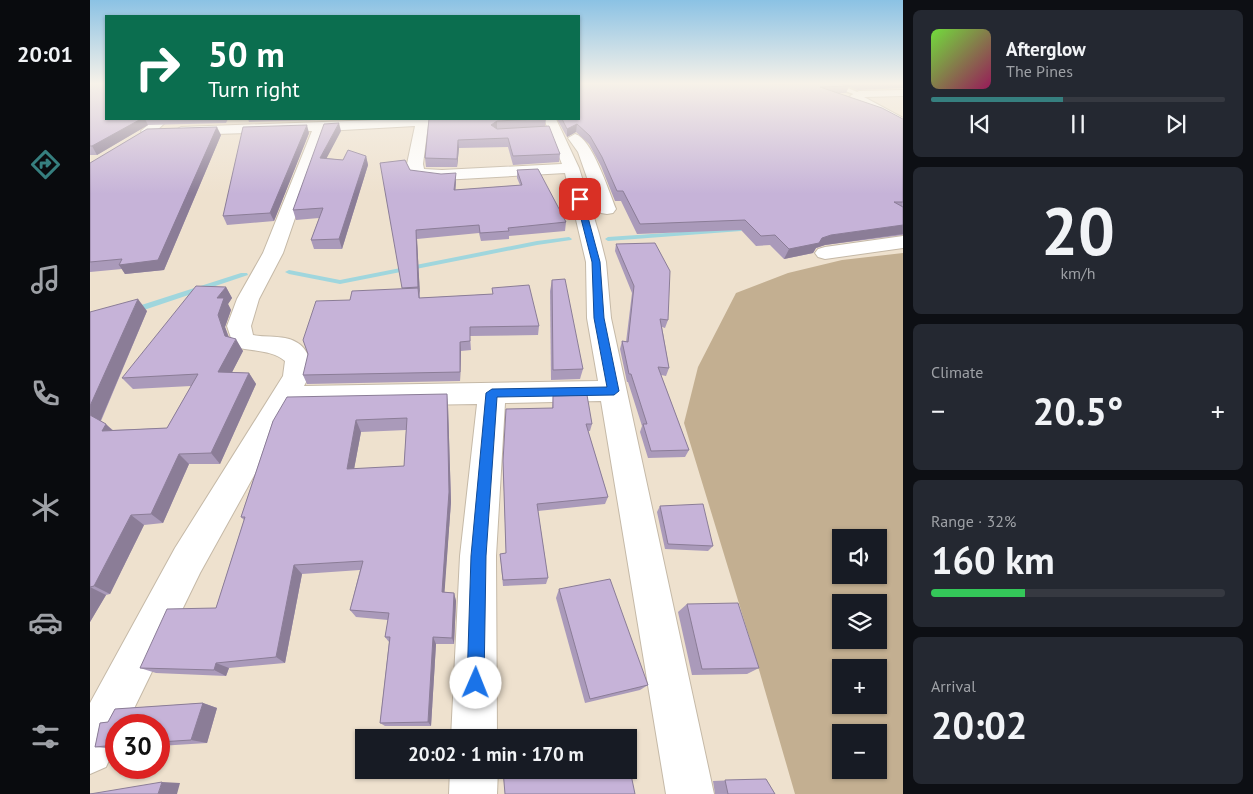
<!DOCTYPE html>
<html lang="en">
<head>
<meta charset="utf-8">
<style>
	:root { --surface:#171b24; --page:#242831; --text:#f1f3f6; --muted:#9ea1a6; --line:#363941; --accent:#367f7f }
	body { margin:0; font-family:"PT Sans",sans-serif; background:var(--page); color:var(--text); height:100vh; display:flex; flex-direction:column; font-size:19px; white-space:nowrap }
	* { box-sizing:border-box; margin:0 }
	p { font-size:16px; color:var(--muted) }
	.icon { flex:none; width:28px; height:28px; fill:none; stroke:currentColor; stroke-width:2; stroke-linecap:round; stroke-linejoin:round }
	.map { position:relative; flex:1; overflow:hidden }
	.drawer { display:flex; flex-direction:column; gap:10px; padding:10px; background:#0d0f14; width:350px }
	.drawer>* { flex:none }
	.banner { position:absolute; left:15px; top:15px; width:475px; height:105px; border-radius:0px; box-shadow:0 1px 4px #0004; background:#0b6e4f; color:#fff; overflow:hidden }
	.buttons { position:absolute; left:742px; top:529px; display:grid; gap:10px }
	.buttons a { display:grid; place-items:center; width:55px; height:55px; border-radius:0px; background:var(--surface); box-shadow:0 1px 4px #0004; font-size:25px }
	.speed { position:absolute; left:15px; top:714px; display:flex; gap:10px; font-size:25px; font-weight:700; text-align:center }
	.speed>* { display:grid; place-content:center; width:65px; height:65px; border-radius:50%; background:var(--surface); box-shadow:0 1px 4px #0004; line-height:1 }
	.speed .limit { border:8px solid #d22; background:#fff; color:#111 }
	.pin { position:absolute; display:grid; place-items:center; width:42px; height:42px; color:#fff; margin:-21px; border-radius:10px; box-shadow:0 2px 8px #0006 }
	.me { position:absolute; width:55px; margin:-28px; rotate:1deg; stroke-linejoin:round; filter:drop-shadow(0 0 4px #0008) }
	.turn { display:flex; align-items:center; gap:18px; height:105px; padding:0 20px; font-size:22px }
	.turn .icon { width:65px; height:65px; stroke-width:2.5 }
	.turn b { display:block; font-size:35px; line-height:42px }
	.big { font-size:38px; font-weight:700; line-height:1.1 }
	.drawer .tile { flex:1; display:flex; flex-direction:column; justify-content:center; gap:8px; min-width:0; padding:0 18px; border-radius:8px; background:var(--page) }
	.drawer .dial { align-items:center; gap:0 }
	.dial b { font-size:65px; line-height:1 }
	.song { display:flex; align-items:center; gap:15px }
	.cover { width:60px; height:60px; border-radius:8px; background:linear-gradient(135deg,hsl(100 70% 55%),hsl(330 70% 35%)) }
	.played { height:5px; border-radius:2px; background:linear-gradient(90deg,var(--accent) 45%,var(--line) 45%) }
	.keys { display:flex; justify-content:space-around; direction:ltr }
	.heat { display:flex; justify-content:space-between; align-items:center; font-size:28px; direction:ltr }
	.charge { height:8px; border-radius:4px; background:linear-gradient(90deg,#34c759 32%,var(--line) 0) }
	.trip { position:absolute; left:265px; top:729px; width:282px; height:50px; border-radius:0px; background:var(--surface); box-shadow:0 1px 4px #0004; font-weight:700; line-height:50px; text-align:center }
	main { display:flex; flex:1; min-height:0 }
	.dock { display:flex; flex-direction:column; width:90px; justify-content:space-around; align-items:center; background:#090b0e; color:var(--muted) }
	.dock .icon { width:35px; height:35px }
	.dock .current { color:var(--accent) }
	.dock b { font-size:22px; color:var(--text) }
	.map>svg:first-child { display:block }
</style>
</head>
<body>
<main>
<nav class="dock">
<b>20:01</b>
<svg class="icon current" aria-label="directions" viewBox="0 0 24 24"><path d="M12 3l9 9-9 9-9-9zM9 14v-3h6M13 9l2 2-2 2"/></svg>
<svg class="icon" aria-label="music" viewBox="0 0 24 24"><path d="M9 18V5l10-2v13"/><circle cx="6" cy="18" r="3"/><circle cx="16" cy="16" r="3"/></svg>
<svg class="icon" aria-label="phone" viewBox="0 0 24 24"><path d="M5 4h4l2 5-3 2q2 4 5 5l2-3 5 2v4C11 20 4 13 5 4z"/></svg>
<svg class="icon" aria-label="climate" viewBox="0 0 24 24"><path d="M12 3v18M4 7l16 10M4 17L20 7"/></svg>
<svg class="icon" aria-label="car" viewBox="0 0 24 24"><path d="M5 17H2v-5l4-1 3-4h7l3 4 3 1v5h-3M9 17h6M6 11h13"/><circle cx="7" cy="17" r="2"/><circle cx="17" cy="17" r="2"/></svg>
<svg class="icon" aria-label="filters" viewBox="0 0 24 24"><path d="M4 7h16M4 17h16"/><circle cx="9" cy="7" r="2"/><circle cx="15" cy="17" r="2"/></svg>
</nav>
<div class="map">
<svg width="813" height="794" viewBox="0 0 813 794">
	<rect width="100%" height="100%" fill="#eee1ce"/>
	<path fill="#c3af91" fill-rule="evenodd" d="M813,253v541h-108l-40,-138 -71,-233 14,-56 38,-74 52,-20 54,-13zM751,538h38v37h-38zM751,602h38v38h-38zM751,668h38v37h-38zM751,732h38v38h-38z"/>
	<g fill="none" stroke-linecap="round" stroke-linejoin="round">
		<g fill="#a0d6dd" fill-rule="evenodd">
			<polygon points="649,228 652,230 651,231 518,241 515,239 518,237"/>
			<polygon points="479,237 482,239 481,240 447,245 250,284 199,274 195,272 199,270 250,280 447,241"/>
			<polygon points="151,273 157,273 158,275 45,313 39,313 38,311 39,309"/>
		</g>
		<g stroke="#c5b9a7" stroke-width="3">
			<polygon id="service" points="738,84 753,86 772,94 769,96 750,89 736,87"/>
		</g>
		<g stroke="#c5b9a7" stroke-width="2">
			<g id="minor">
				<polygon points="813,90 813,96 774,97 813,118 813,127 764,102 760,96 769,91"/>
				<polygon points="65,119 79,119 63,134 53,134 51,131"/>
				<path d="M315,119h48l-1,3 -24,3 -5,39 1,5 18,1 120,-6 -18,-45h12l23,49 20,66 7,28 5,56 103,476h-48l-65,-393 -96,2 -9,153 1,182h-46l9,-182 17,-152 -185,3 -92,166 -74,152h-10v20l-10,22 -16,7v-71l85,-155 108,-172 2,-15c-12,-11 -34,-10 -51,-14l-7,-21 10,-27 26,-46 49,-122 -131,4 -7,-4 7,-4zM325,126l-8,38 4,12 31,4 123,-7 21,89 1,56 11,63 -294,5c12,-20 6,-43 -19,-48 -10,-2 -21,-1 -32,-3l-2,-9 8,-27 24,-46 42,-122z"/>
				<path d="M485,134c17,4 34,58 41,75l-3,4 -6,1 -6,-1 -3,-4 -20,-57 -10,-14z"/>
				<polygon points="813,236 813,248 735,259 728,257 725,253 728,249 735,247"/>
				<polygon points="360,770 408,770 407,794 359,794"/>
			</g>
		</g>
		<use href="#service" fill="#fff" fill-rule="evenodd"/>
		<use href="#minor" fill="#fff" fill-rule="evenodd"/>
	</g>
	<g fill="#aa9aba" fill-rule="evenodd">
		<polygon points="0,83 16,119 138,119 136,123 58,125 7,155 0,155"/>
		<polygon points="489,83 813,83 813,88 767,90 759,87 756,93 748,93 813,119 813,235 735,245 726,248 723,253 694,259 680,245 666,246 651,230 547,234 531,201 525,201 511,166 499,144 486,132 477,137 467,119 489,119"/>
		<polygon points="158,119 263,119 159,122"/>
		<polygon points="339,119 456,119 455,126 470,154 469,162 423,165 418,147 369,148 367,167 336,167 335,158"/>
		<polygon points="251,131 236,158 253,160 276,156 278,165 252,249 224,249 221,240 229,218 206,220 203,210"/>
		<polygon points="219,133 184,221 137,225 133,216"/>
		<polygon points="131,135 74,270 35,274 32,269 0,272 0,163"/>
		<polygon points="320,170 366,181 365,190 430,185 427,178 427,170 476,222 475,231 419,236 419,239 391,241 389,233 327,239 330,298 403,294 402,288 449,326 448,335 380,336 381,350 371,351 370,381 217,384 213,375 260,300 312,289"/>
		<polygon points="526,244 578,320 575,328 572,327 579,368 576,376 571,375 599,450 595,457 558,458 550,432 552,426 538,382 537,382 530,349 532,341 536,342 542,293 525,251"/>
		<polygon points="462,280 493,369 490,379 461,380 460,291"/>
		<polygon points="136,287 142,298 138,304 141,310 135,327 139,337 153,351 142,372 159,373 166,384 130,464 99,464 73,523 54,525 20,594 16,595 0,622 0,312 57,311 11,421 23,430 77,428 101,386 43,389 32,378"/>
		<polygon points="463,396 502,424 500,431 498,431 518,497 515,504 448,511 458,578 456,584 413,586 410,554 416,553 413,461 462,409"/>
		<path d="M358,406l3,96 -7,90 10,1 2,8 -2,43h-18l-5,82h-46l-5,-3 9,-81 -4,-5 3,-17 -32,-3 -6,-7 10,-40 -58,4 -17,89 -56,5 -3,8 -70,-3 -16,-5 76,-60 28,-88 -3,-3 32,-96zM316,430l-2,36 -50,3 7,-37z"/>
		<polygon points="570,506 623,546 618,551 575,549 567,512"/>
		<polygon points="469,589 558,685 550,690 495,703 466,598"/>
		<polygon points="597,604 669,668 657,674 602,675 588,612"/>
		<polygon points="113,703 127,708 117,743 69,746 69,725 26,725 26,749 5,747 10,723 18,722 25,709"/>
		<polygon points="676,779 685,794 625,794 623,781"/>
	</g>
	<g fill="#8b7d97">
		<polygon points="51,119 55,119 58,125 7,155 2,146"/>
		<polygon points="407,121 407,129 401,125"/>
		<polygon points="249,123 251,131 232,167 230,158"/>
		<polygon points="487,124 486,132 477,137 477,129"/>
		<polygon points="217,125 219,133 184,221 180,213"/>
		<polygon points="127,127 131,135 74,270 35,274 29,265"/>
		<polygon points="368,140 369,148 367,167 367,159"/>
		<polygon points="276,156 278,165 252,249 249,239"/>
		<polygon points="366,173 366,181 365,198 364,190"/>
		<polygon points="813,225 813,234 735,245 726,248 723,253 694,259 699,249 741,235"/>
		<polygon points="326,230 327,239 330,295 328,287"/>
		<polygon points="136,287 142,298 138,304 141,310 135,327 142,347 146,339 153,351 136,384 128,372 135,336 128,315 127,298"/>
		<polygon points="48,299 57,311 9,424 0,416 0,406"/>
		<polygon points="370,342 371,351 370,381"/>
		<polygon points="159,373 166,384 130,464 121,453"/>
		<polygon points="357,394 358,406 361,502 354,600 352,592"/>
		<polygon points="266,420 271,432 262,480 257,469"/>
		<polygon points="16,424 28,436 12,431"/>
		<polygon points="89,454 99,464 73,523 61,514"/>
		<polygon points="41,515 54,525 20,594 4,586"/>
		<polygon points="204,565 212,574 195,663 186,657"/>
		<polygon points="0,587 16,595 0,622"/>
		<polygon points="364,593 366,601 364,644 362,638"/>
		<polygon points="343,637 346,644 341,726 338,722"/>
		<polygon points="126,663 139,668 136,676 124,670"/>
		<polygon points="113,703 127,708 117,743 101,740"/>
		<polygon points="72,782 90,783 87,794 68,794"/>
	</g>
	<g fill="#c6b3d8" stroke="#8b7d97" fill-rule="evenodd">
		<polygon points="0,83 16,83 16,119 51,119 2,146 0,146"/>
		<polygon points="489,83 680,83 684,84 746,83 760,86 730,87 792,108 813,119 813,202 804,202 813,207 813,225 741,235 732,238 729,243 699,249 685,235 671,236 655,220 550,224 533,191 527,191 512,157 500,136 487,124 477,129 472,119 489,119"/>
		<polygon points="339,119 452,119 407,121 401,125 407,129 459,126 470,154 423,156 418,138 368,140 367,159 335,158"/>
		<polygon points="249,123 230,158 253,160 258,150 276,156 249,239 221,240 233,208 203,210 234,124"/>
		<polygon points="217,125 180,213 133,216 153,127"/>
		<polygon points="127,127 68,260 29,265 32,259 0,262 0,163 57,129"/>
		<polygon points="315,160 320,170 351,174 366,173 364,190 432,185 427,170 448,169 476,222 418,228 419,231 390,233 389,225 326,230 328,287 312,288 290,163"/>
		<polygon points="565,243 580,271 578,320 570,319 579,368 568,367 599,450 561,451 553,424 557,424 541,374 539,374 532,341 538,342 544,286 526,244"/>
		<polygon points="475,279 493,369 463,370 462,280"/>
		<polygon points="439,285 449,326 380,327 380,341 370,342 370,372 213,375 218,354 213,340 226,301 260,300 262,291 328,288 329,298 403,294 402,288"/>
		<polygon points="106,286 136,287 127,298 134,298 128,315 135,336 146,339 128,372 159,373 121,453 89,454 61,514 41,515 4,586 0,587 0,415 16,424 12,431 77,428 108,374 32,378"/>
		<polygon points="48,299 0,406 0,312"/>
		<path d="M357,394l2,98 -7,100 12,1 -2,45 -19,-1 -5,85 -48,1 10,-86h-5l4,-24 -39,-3 13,-49 -69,4 -18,92 -60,6 -2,7 -74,-2 27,-59 49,-1 29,-91h-4l32,-96 14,-24zM317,418l-3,48 -57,3 9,-49z"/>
		<polygon points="497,395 502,424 496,424 518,497 447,504 458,578 413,580 410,554 416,553 413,461 416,409 463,408 463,396"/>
		<polygon points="613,504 623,546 578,544 570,506"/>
		<polygon points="520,579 558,685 500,699 469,589"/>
		<polygon points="648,603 669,668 612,669 597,604"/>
		<polygon points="113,703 101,740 69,742 69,725 26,725 26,745 5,747 10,723 18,722 25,709"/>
		<polygon points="531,731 533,738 479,738"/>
		<polygon points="539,765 545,794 415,794 413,770 539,770"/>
		<polygon points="676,779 685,794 638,794 635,780"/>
		<polygon points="72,782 68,794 0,794"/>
	</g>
	<linearGradient id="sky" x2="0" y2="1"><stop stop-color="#8bc2e4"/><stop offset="0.43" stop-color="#f7f2e9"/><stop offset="1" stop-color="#f7f2e9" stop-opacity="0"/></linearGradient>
	<rect width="813" height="194" fill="url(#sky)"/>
	<polygon fill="#1a73e8" stroke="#114b97" points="490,197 493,199 510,262 514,318 529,391 524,395 407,397 396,556 394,683 392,689 386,692 379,689 377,683 381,556 396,393 402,389 517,387 504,318 502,262 486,199"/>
</svg>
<div class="buttons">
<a><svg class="icon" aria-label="sound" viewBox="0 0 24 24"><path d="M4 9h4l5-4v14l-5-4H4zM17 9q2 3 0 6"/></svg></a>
<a><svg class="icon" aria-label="layers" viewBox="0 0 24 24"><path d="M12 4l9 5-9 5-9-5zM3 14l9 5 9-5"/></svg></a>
<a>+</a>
<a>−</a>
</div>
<div class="speed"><div class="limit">30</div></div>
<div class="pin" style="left:490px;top:199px;background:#d93025"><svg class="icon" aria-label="arrive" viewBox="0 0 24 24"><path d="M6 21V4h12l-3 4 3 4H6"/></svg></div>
<svg class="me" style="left:386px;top:683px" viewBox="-20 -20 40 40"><circle r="19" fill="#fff"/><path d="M0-13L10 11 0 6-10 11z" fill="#1a73e8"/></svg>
<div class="trip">20:02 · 1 min · 170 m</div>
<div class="banner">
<div class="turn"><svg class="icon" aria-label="right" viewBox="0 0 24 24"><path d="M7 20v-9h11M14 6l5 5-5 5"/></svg><div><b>50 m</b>Turn right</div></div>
</div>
</div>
<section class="drawer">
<div class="tile">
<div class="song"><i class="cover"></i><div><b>Afterglow</b><p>The Pines</p></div></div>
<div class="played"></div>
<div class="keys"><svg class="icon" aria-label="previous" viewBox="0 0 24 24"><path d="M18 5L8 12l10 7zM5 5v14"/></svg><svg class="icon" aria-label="pause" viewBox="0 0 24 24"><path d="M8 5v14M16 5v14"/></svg><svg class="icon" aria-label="next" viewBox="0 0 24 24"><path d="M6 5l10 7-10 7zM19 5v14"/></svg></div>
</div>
<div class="tile dial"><b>20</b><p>km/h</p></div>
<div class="tile"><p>Climate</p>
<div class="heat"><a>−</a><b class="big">20.5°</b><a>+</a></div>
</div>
<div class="tile"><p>Range · 32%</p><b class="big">160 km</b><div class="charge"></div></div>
<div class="tile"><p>Arrival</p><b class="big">20:02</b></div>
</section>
</main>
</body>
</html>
